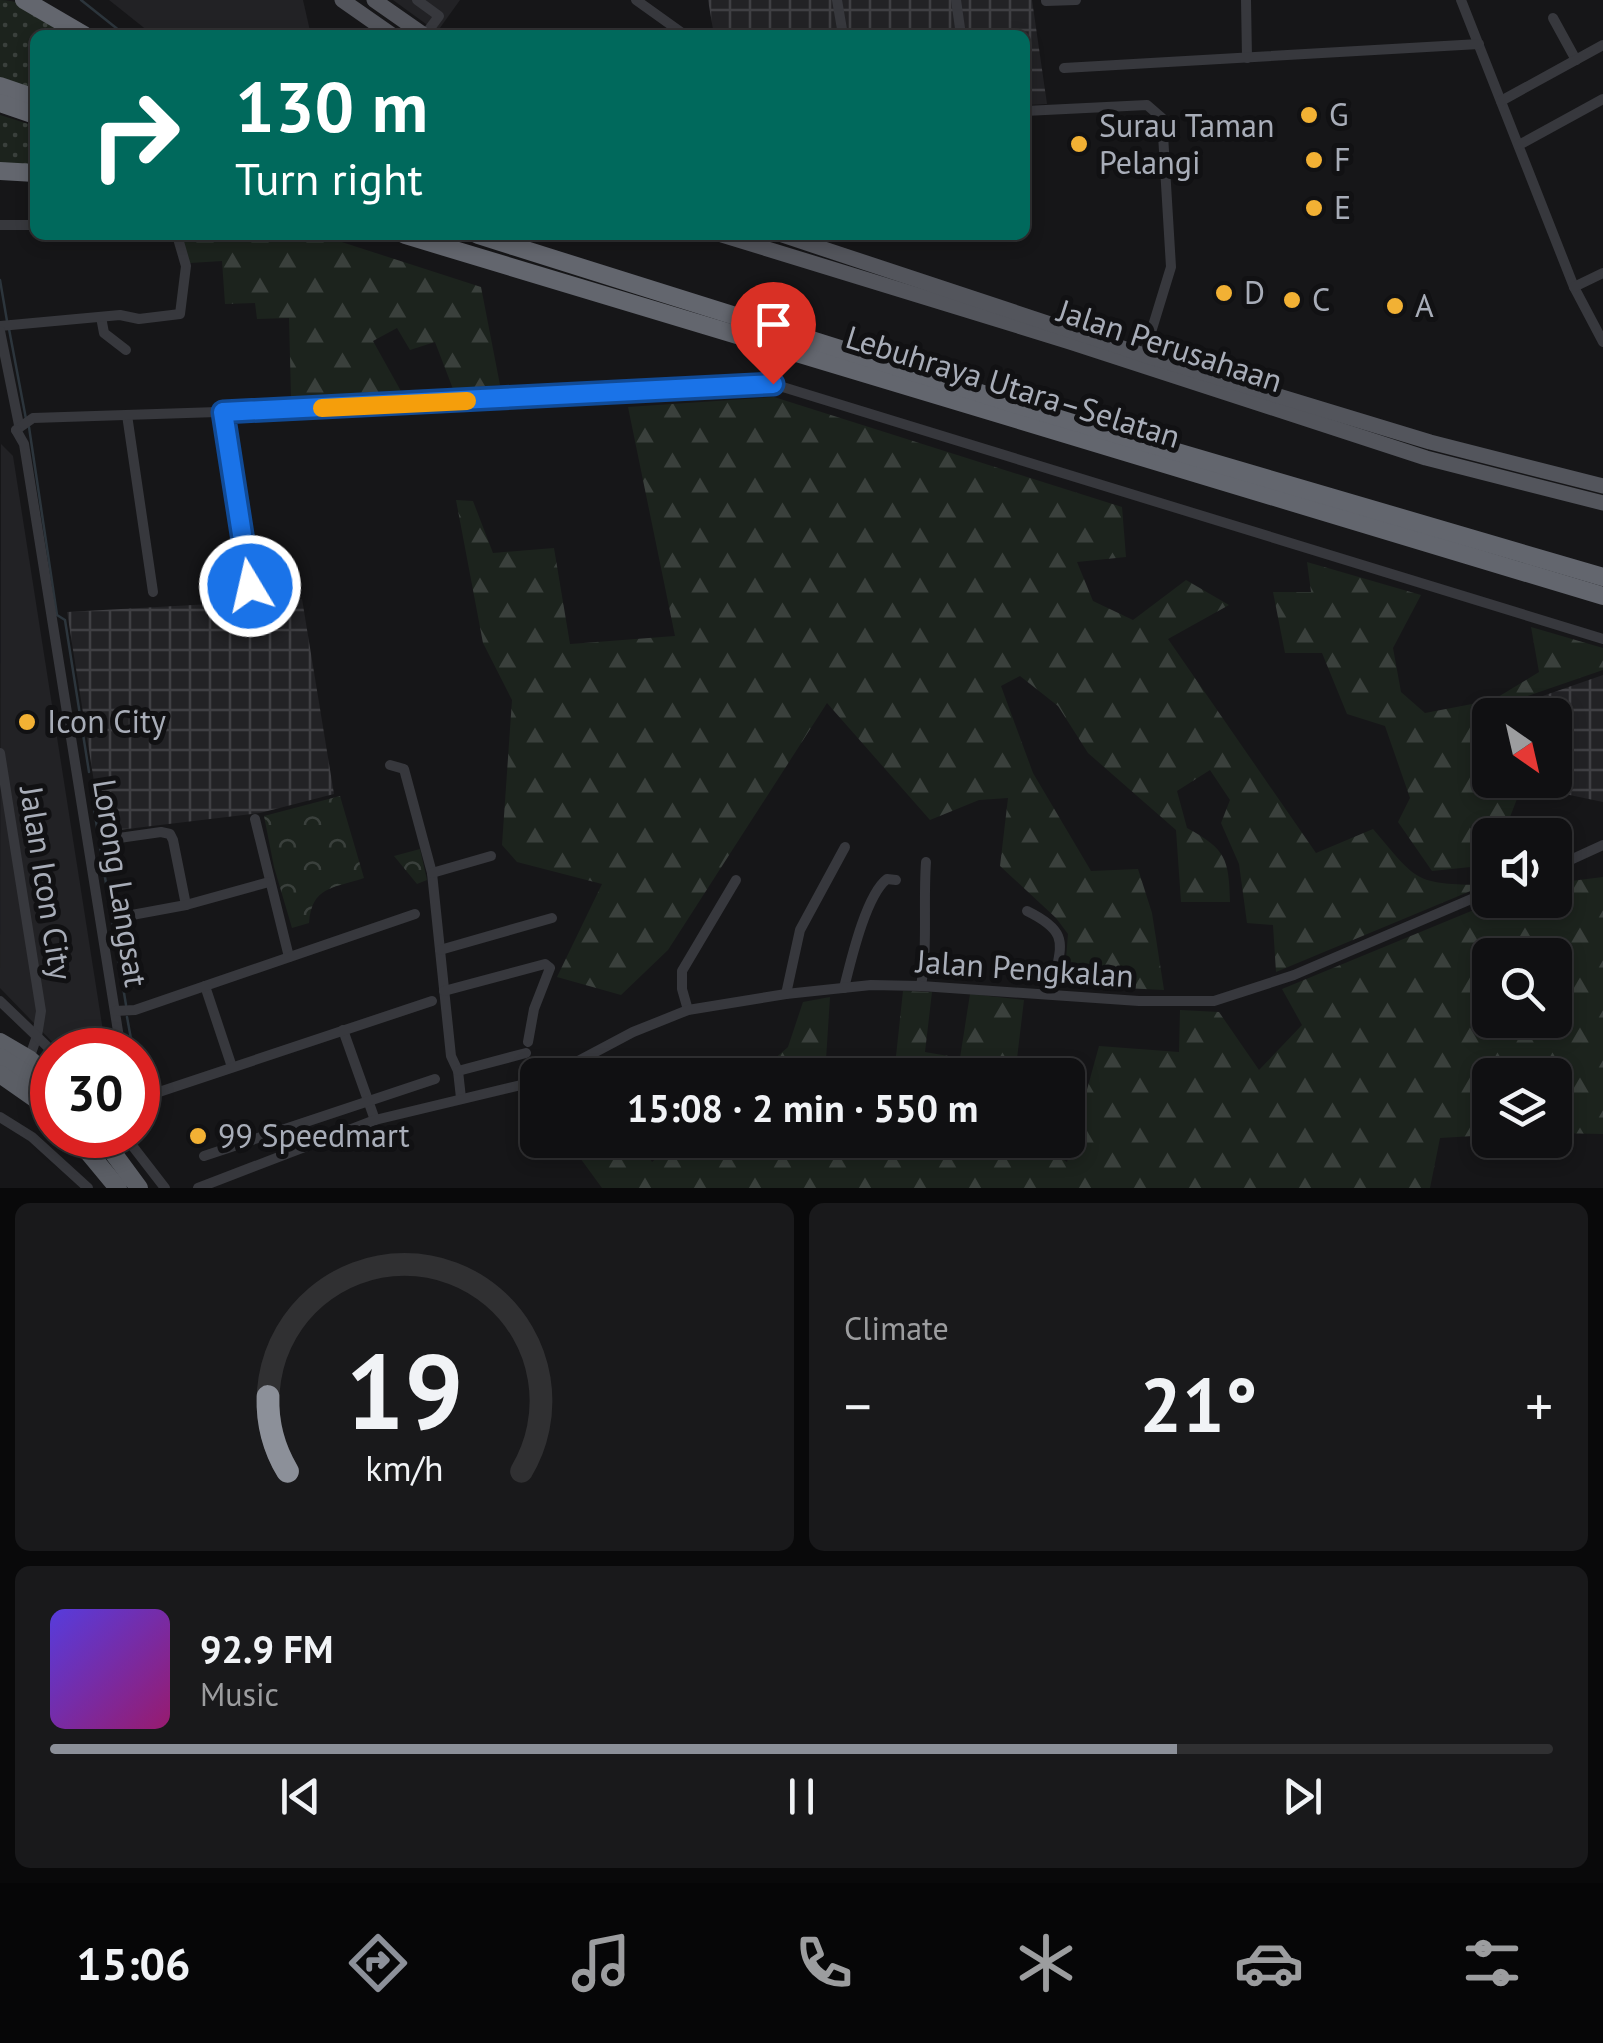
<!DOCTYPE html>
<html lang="en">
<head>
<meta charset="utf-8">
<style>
	:root { --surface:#101012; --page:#19191b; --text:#f1f3f6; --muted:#9c9d9f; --line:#303032; --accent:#8c9099 }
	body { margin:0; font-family:"PT Sans",sans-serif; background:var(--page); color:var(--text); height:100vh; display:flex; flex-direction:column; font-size:38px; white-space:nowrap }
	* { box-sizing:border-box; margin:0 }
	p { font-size:32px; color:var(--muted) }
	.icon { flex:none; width:55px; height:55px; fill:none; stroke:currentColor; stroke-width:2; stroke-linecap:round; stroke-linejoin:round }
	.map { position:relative; height:1188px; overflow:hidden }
	.panel { display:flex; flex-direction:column; gap:15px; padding:15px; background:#09090a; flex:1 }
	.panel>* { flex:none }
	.banner { position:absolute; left:30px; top:30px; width:1000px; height:210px; border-radius:15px; box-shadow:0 5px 15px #0003,0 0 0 2px var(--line); background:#00695c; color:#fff; overflow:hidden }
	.needle { width:65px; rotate:146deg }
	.buttons { position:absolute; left:1472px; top:698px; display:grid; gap:20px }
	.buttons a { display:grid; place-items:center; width:100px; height:100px; border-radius:15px; background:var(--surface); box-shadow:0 5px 15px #0003,0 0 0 2px var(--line); font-size:50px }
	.speed { position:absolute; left:30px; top:1028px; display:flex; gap:20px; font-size:50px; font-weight:700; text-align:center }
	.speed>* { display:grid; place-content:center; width:130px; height:130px; border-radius:50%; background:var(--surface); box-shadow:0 5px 15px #0003,0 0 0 2px var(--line); line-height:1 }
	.speed .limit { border:15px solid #d22; background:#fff; color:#111 }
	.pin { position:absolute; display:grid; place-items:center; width:85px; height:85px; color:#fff; margin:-102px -42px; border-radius:50% 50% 50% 0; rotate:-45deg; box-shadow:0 0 10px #0007 }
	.pin .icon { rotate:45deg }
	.me { position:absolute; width:110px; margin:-55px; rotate:351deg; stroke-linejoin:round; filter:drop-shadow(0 0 8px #0008) }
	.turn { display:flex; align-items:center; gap:35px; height:210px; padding:0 40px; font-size:45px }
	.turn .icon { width:130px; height:130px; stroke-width:2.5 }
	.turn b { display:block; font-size:70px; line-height:85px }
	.big { font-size:75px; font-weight:800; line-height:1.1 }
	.panel .card { flex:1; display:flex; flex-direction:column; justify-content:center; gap:15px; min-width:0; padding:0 35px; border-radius:15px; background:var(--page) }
	.panel .dial { align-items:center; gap:0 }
	.dial svg { height:260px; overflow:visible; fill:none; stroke:var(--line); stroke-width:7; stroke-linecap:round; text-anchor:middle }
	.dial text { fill:var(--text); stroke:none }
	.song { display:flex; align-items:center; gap:30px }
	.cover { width:120px; height:120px; border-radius:15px; background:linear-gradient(135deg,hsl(250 70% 55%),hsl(320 70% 35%)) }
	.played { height:10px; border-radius:5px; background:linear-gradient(90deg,var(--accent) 75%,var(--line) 75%) }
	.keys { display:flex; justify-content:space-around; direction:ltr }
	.heat { display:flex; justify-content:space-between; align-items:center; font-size:55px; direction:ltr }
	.panel .tiles { flex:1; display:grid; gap:15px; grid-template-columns:1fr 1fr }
	.card:last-child { grid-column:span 2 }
	.trip { position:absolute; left:520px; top:1058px; width:565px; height:100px; border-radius:15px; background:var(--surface); box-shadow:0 5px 15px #0003,0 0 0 2px var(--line); font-weight:800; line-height:100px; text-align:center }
	.dock { display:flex; height:160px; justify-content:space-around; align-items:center; background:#060607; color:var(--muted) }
	.dock .icon { width:70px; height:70px }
	.dock .on { color:var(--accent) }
	.dock b { font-size:45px; color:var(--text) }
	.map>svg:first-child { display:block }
</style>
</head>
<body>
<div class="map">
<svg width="1603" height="1188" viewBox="0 0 1603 1188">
	<defs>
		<pattern id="industrial-grid" width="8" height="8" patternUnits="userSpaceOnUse" patternTransform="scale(2.5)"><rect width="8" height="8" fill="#222225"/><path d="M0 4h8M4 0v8" fill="none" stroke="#3f3f43"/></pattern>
		<pattern id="grass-dots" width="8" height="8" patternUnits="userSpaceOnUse" patternTransform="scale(2.5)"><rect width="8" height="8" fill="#1c231d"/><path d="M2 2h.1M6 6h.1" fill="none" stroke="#3a403c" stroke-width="1.8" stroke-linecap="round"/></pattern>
		<pattern id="forest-firs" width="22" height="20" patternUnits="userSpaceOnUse" patternTransform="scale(2.5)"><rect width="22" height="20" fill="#1c231d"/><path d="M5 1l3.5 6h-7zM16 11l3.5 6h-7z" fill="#3a403c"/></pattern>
		<pattern id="park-crowns" width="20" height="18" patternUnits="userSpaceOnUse" patternTransform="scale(2.5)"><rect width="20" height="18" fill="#1c231d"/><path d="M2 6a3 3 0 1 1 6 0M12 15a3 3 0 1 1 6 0" fill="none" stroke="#3a403c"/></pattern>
	</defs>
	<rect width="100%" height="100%" fill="#161618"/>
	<g fill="#222225">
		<polygon points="109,0 303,0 311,35 153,35"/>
		<polygon points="393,0 460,0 437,32"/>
		<polygon points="1,444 13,456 106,1050 60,1050 0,988"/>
	</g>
	<g fill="url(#industrial-grid)">
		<polygon points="708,0 1032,0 1047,104 1025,105 1025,35 714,35"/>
		<polygon points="302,599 334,794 260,813 102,832 67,612"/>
		<polygon points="1603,675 1603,802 1527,786 1518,780 1555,780 1555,715 1499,715 1500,711"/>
	</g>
	<g fill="url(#grass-dots)">
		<path d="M0,0c29,0 52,20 76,35h-41v56l-35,-11z"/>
		<polygon points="0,115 35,126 35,166 0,163"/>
	</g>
	<g fill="url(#forest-firs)" fill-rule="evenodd">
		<polygon points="180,235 320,235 481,287 500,385 453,389 435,342 410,350 397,328 373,341 402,393 291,397 289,318 257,319 255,303 225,304 222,261 190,263"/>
		<path d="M774,397l348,110 4,50 -49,5 16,39 40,19 53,-40 43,25 -61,34 148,214 57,-24c45,53 41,55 112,56l-209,87 -3,-47 -26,-2 -8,-59 -18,-41 9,-23 -20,-30 -33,21 10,37c39,21 42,31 43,74h-49l-5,-72 -88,-77 -30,-47 -38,-30 -19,10 32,87 58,98 47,-2 14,44 12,77 -100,-5 4,-51 -12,-16 -56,-52 8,-68 -29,2 -49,20 -103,-117 -159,247 -47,45 -64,-18 45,-93 -85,-22 -15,-17 10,-145 -29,-57 -27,-143 17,1 20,52 61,-5 16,96 105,-8 -47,-229z"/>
		<polygon points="1307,562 1421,595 1393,648 1401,692 1425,713 1493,700 1539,672 1531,627 1603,648 1603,670 1499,706 1495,715 1490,715 1490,729 1477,764 1490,771 1490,780 1509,780 1522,786 1503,835 1490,835 1490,865 1432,871 1398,822 1410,798 1385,726 1347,714 1322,653 1285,653 1273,592 1311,592"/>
		<path d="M1603,877v257l-48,-1v-58h-65v60l-50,3 -10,50h-828l-35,-48h72l13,22 26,-22h355l34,22 32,-116 80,6 1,-42 39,2 40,58 43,-45 -20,-36 216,-89h57v-17zM1490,955h65v65h-65z"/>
		<polygon points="903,991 932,992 925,1052 960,1058 970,994 1024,1000 1015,1075 894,1075"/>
		<polygon points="830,997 825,1075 756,1075 788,1047 803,1002"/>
	</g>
	<g fill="url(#park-crowns)">
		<path d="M340,796l24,82c-32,11 -52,8 -55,45l-17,5 -18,-61 -10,-51z"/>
		<polygon points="420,849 427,880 417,884 394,856"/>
	</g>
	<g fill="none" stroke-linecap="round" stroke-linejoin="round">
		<g stroke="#2c353c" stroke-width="2.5">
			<polyline points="81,0 125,35"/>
			<polyline points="0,280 7,321"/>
			<polyline points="9,329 26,419"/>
			<polyline points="29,427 57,615 65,620 89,772"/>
			<polyline points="91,789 98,834"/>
			<polyline points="100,847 126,1005"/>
			<polyline points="127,1017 133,1050"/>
			<polyline points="138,1077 139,1087"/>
		</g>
		<g stroke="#37383d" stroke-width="10">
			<polyline points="417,0 439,16 425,35"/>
			<polyline points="636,0 685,35"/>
			<polyline points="837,0 843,35"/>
			<polyline points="956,0 961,35"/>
			<polyline points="1246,0 1247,58"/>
			<polyline points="1461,0 1574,287 1603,342"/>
			<polyline points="1046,1 1076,0"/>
			<polyline points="1553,18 1576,60"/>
			<polyline points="1064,68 1479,44"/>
			<polyline points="1501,101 1603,45"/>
			<polyline points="1025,111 1147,105 1162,118 1171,267 1144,355"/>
			<polyline points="1519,145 1603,99"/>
			<polyline points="0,225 35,225"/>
			<polyline points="1574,287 1603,273"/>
			<polyline points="101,317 104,333 126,350"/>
			<polyline points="0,326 120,315 139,319 180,314 186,266 177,235"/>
			<polyline points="0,331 19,425"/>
			<polyline points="223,412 250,586"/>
			<polyline points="127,415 153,592"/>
			<polyline points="16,430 33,418 310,409 773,384 1603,639"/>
			<polyline points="16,430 24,444 121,1050"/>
			<polyline points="0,753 41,1011 37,1036 29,1059"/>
			<polyline points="390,765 404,769 432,873 451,1056 458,1071 461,1098"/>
			<polyline points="255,819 289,957"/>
			<polyline points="105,840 161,832 170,834 173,840 186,905"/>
			<polyline points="1555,867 1603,845"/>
			<polyline points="432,873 491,856"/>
			<path d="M1027,911c49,24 30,37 26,82"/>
			<polyline points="121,917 186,905 269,882"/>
			<polyline points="440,950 552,918"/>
			<polyline points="205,986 232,1067"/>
			<path d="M921,986c7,-41 2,-82 5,-124"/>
			<path d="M844,988c7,-28 22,-93 43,-109l9,1"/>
			<polyline points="444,991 545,964 550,968 534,1009 528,1042"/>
			<polyline points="786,994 800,930 845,847"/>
			<polyline points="0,1001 52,1051"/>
			<polyline points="688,1010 682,989 682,971 736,880"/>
			<polyline points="115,1011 135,1010 415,914"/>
			<polyline points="343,1030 375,1120"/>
			<polyline points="458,1071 526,1053"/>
			<polyline points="552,1075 633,1032 688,1010 786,994 871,985 921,986 1139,1001 1214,1001 1294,975 1490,891"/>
			<polyline points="138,1099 432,1001"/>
			<polyline points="0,1117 32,1137 88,1188"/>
			<polyline points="124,1135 165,1188"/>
			<polyline points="204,1156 435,1079"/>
			<polyline points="198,1188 375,1120 538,1081"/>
		</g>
		<g stroke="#53555c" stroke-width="15">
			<polyline points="342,0 392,35"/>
			<polyline points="374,0 424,35"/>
			<polyline points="722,235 1070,342 1426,458 1603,503"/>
			<polyline points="782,235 1144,355 1430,442 1603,486"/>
		</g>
		<g stroke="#5b5e65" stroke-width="18">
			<polyline points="0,1042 29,1059 52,1080"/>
			<polyline points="0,1057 42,1084"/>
			<polyline points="0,1074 37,1100 52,1115"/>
			<polyline points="74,1135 118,1188"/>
			<polyline points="100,1135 139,1188"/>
		</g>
		<g stroke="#63666e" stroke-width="18">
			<polyline points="24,0 84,35"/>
			<polyline points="0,86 35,98"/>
			<polyline points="0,103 35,115"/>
			<polyline points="0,171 35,173"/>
			<polyline points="405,235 1603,596"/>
			<polyline points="478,235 1034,410 1603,577"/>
		</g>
	</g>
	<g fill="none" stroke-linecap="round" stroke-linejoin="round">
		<g stroke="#114b97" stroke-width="25">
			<polyline id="route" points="250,586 223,412 773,384"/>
		</g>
		<use href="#route" stroke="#1a73e8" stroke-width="18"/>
		<polyline stroke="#f59e0b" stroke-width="18" points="322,408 467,401"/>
	</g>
	<g fill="#f2b134" stroke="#111113" stroke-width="4">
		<circle cx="1309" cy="115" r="10"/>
		<circle cx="1079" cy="144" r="10"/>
		<circle cx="1314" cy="160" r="10"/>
		<circle cx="1314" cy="208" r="10"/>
		<circle cx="1224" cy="293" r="10"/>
		<circle cx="1292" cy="300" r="10"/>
		<circle cx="1395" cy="306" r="10"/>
		<circle cx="27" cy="722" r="10"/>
		<circle cx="198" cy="1136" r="10"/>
	</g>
	<g text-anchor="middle" stroke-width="10" stroke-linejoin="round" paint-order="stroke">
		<g font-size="32" fill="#a8adb8" stroke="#111113" text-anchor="start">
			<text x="1329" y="126">G</text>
			<text x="1099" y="137">Surau Taman<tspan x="1099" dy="37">Pelangi</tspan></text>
			<text x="1334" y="171">F</text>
			<text x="1334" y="219">E</text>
			<text x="1244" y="304">D</text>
			<text x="1312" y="311">C</text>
			<text x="1415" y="317">A</text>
			<text x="47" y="733">Icon City</text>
			<text x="218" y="1147">99 Speedmart</text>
		</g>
		<g font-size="32" fill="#a8adb8" stroke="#111113">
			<text transform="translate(1170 346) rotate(18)" y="11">Jalan Perusahaan</text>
			<text transform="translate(1013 387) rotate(17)" y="11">Lebuhraya Utara–Selatan</text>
			<text transform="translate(46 883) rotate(81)" y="11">Jalan Icon City</text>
			<text transform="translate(120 883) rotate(81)" y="11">Lorong Langsat</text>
			<text transform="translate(1025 969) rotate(4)" y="11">Jalan Pengkalan</text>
		</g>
	</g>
</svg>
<div class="buttons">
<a><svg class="needle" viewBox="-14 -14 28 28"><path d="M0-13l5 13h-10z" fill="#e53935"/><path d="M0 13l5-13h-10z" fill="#9c9d9f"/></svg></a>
<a><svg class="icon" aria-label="sound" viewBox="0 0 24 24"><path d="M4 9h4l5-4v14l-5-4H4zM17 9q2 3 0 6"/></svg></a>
<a><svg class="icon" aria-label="search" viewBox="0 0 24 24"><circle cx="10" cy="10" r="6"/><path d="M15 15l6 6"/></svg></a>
<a><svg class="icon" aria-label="layers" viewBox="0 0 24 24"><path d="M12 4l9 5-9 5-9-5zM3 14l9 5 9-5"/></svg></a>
</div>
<div class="speed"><div class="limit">30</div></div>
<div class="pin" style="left:773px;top:384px;background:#d93025"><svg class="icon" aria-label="arrive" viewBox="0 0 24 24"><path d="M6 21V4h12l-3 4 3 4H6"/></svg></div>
<svg class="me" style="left:250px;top:586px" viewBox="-20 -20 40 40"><circle r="17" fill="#1a73e8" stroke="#fff" stroke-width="3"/><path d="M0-11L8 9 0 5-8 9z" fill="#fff"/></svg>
<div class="trip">15:08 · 2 min · 550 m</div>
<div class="banner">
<div class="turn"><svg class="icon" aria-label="right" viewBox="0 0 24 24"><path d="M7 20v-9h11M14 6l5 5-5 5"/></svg><div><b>130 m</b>Turn right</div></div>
</div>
</div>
<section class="panel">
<div class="tiles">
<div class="card dial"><svg viewBox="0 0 100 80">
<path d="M14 69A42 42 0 1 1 86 69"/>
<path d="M14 69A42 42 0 0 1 8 46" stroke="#8c9099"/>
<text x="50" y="56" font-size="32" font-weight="700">19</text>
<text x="50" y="72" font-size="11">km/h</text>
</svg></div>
<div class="card"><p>Climate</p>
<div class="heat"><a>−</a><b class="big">21°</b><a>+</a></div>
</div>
<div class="card">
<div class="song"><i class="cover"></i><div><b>92.9 FM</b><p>Music</p></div></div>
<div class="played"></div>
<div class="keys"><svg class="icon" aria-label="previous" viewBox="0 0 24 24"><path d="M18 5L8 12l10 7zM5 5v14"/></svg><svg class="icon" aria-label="pause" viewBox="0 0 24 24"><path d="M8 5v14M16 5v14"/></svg><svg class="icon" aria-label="next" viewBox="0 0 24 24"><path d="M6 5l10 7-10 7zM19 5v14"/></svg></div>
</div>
</div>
</section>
<nav class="dock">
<b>15:06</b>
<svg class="icon on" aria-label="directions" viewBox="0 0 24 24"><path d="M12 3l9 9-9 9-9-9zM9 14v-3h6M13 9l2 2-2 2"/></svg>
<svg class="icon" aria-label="music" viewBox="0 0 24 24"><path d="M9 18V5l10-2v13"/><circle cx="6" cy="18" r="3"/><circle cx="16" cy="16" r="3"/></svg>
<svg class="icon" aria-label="phone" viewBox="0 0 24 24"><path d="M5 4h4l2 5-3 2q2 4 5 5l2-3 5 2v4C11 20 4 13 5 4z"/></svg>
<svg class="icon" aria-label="climate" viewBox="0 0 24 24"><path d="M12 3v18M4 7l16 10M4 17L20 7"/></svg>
<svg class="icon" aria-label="car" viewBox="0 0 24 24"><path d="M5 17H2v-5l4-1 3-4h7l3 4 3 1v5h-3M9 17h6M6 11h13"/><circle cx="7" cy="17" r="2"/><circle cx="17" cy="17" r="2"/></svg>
<svg class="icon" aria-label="filters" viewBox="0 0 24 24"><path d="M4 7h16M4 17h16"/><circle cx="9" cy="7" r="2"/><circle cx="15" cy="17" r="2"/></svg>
</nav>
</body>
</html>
